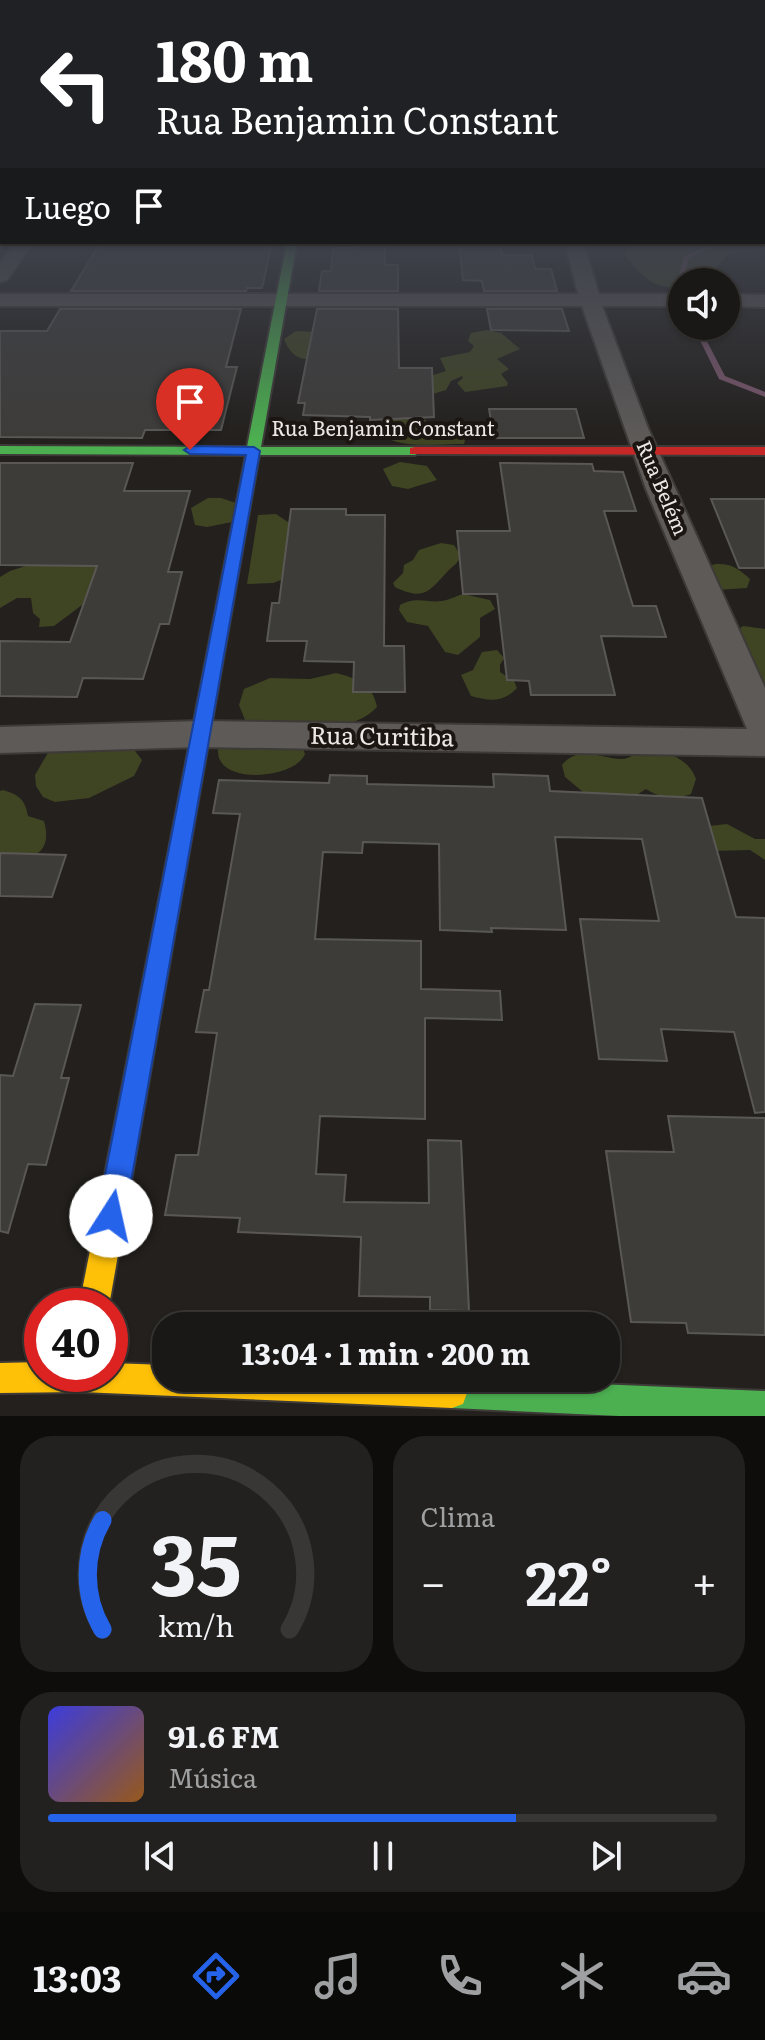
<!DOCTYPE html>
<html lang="es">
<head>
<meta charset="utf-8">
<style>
	:root { --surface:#1a1816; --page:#23211f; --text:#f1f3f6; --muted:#9fa0a1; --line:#383735; --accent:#2563eb }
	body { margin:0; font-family:Literata,serif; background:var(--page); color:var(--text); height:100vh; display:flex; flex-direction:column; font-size:30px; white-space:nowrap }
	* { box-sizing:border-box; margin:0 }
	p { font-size:26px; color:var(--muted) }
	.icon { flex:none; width:44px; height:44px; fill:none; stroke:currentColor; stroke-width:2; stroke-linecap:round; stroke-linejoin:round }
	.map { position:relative; height:1416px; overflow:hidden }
	.panel { display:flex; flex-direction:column; gap:20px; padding:20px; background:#0e0d0c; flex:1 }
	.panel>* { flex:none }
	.guide { position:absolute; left:0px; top:0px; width:766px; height:244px; box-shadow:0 2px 6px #0004,0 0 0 2px var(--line); background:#202124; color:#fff; overflow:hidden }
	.controls { position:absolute; left:668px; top:268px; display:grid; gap:16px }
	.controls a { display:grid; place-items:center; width:72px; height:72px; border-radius:50%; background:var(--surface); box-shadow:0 2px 6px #0004,0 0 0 2px var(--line); font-size:40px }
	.speed { position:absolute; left:24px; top:1288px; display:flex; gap:16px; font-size:40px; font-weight:700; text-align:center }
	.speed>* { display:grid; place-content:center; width:104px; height:104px; border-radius:50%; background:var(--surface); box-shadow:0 2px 6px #0004,0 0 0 2px var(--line); line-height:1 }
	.speed .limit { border:12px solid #d22; background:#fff; color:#111 }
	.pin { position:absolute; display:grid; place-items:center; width:68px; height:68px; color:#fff; margin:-82px -34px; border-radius:50% 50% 50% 0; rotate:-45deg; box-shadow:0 0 8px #0007 }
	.pin .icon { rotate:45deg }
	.me { position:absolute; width:88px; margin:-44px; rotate:10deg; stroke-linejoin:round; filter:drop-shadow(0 0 6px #0008) }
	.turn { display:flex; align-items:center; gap:28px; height:168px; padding:0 24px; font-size:36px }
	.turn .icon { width:104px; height:104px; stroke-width:2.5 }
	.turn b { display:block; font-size:56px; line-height:68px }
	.then { display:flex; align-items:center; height:76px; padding:0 24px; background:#0003; gap:16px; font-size:30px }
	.big { font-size:60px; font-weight:700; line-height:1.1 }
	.panel .card { flex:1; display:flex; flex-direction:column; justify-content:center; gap:12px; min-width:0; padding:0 28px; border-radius:32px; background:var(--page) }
	.panel .dial { align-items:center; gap:0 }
	.dial svg { height:208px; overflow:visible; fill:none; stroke:var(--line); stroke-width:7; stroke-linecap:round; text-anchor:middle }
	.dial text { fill:var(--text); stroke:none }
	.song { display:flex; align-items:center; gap:24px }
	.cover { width:96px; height:96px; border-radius:12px; background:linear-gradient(135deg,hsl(240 70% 55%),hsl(30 70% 35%)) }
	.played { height:8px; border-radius:4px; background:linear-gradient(90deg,var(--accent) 70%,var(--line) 70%) }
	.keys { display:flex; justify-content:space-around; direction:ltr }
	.heat { display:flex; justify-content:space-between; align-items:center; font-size:44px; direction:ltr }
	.panel .tiles { flex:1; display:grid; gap:20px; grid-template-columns:1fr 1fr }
	.card:last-child { grid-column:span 2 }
	.trip { position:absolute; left:152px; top:1312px; width:468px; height:80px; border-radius:32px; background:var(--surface); box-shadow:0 2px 6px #0004,0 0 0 2px var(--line); font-weight:700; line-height:80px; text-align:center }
	.tab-bar { display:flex; height:128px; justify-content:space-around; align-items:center; background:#0a0a09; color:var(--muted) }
	.tab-bar .icon { width:56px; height:56px }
	.tab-bar .current { color:var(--accent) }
	.tab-bar b { font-size:36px; color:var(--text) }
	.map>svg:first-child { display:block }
</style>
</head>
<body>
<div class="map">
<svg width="765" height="1416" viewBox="0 0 765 1416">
	<rect width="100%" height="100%" fill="#23201d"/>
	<g fill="#3f4423">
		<path d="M765,239v11l-36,4 -12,12 2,16h-37v6c-28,0 -39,-9 -56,-32l1,-8 11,-6h126z"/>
		<polygon points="487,330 501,333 520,349 497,359 509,369 501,374 508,383 507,386 465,392 457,383 463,378 462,376 451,381 446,390 433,394 427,377 446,371 440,358 470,352 474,346 468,341 471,333"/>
		<path d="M296,331l19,1v27c-17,2 -25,-5 -31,-20z"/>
		<path d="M414,415c11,4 17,9 25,14 9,5 18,3 26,11l-1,4c-25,-1 -73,8 -88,-16l2,-5 11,-6z"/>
		<polygon points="400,462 427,466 437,480 408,489 392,486 383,469"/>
		<polygon points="208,498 221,498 236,503 232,522 207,527 195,525 191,508"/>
		<polygon points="276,514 291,524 286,578 273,583 247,584 258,515"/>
		<polygon points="109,539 94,596 54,626 39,627 40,619 33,613 31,598 17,598 0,608 0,577 10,571"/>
		<path d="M441,543l13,2 7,11c-4,8 -7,9 -12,14 -19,20 -24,32 -54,17l-2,-4 10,-10 1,-8 9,-5 6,-10z"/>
		<path d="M716,564c15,-1 23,5 34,15l-3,9 -31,2 -12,-23z"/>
		<path d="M463,594l27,6 5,9 -15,9v19l-22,18 -13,-3 -17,-26 -21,-4 -8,-12 1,-5c16,-9 26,-2 42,-4 7,-1 14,-5 21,-7z"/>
		<polygon points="743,626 765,629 765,710 735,632"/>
		<path d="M497,650l7,8 -4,7v7l14,9 3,7c-14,15 -28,13 -46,8l-10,-21 12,-5 9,-18z"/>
		<path d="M336,673c20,5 37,11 41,34 -23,24 -50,17 -80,14l-3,5 11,28c-9,23 -74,30 -85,6 -3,-5 -2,-13 -1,-19l26,-21 -6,-15 5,-16 26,-11 40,1z"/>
		<polygon points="120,748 135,751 142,760 134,776 89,798 55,802 43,797 36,786 35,775 49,751"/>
		<path d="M645,748c21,4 43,9 51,31l-5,15c-16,6 -30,5 -45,-5l-11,7 -46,1 -24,-20 -3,-12c17,-21 39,-6 60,-6 8,0 16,-7 23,-11z"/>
		<path d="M3,790c16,5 22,9 25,26l16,5c10,36 -16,39 -44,41v-71z"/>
		<polygon points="727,824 755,839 765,839 765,860 750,850 714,851 709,826"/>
	</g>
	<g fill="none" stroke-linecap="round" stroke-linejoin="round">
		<g fill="#79566a" fill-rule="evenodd">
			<polygon points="716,242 724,242 689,258 680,291 675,292 684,256"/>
			<polygon points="693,326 699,326 725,376 765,392 765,397 719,379"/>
		</g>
	</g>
	<g fill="#3e3c39" stroke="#5a5855" stroke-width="2">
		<polygon points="101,242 249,242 272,244 262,288 247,288 246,291 71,291"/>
		<polygon points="358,242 385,242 385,265 398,265 398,291 319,291 322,271 331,271 333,248 357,248"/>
		<polygon points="459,242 499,242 502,255 532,255 535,269 551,269 557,291 484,291 482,281 463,280"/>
		<polygon points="60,309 241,309 226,367 237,367 221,430 145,430 142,438 0,437 0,331 47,331"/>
		<polygon points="317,309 398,309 399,368 432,368 434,417 370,420 370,417 303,415 305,403 298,403"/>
		<polygon points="487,309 562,309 569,331 491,330"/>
		<polygon points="489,409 576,409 584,438 494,438"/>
		<polygon points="0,463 133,463 124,491 190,491 168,572 182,572 169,624 160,624 143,679 83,678 77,697 0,696 0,641 70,642 97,566 0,565"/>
		<polygon points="500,463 592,464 594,471 623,472 636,511 604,511 633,606 656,606 666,637 601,636 615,695 531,695 529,681 507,680 497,594 463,594 457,531 510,531"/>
		<polygon points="711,499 765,499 765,568 739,568"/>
		<polygon points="291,509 346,509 346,515 385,515 384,646 404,646 405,692 353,692 354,662 304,661 307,641 267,641 272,603 279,603"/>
		<polygon points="493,774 548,776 550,791 702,798 736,917 765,918 765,1112 755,1113 734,1032 661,1029 667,1061 599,1059 580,919 659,921 642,839 555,837 566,930 491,928 492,932 440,930 439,844 363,842 362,853 323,852 315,939 421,941 421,989 500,991 502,1020 425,1018 425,1119 320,1116 316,1174 346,1175 344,1202 429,1203 428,1140 461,1141 469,1311 430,1310 430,1297 359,1296 361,1237 238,1232 240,1218 165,1215 176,1155 198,1155 217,1033 196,1032 204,990 209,990 240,814 213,813 219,780 329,783 330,775 367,776 367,784 494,787"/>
		<polygon points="0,853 66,855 52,897 0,896"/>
		<polygon points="35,1004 81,1005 61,1078 69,1078 46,1165 28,1164 8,1233 0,1231 0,1075 13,1076"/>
		<polygon points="668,1116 765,1118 765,1335 688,1333 686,1323 631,1322 606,1151 674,1152"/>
	</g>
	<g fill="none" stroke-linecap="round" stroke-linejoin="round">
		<g stroke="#3d3a38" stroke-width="4">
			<g id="street">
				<polygon points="16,242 34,242 7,280 0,282 0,263"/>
				<polygon points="565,242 583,242 599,294 682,294 682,306 602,306 648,428 765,688 765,756 200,747 0,753 0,727 200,721 747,729 646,489 582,306 0,306 0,294 578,294"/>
				<polygon points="726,294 765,295 765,307 726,306"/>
			</g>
		</g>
		<g stroke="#3d3a38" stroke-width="4">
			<g id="fast">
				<polygon points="287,242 297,242 261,447 415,447 422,451 415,455 259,455 193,829 190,835 183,837 176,835 173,829 246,455 0,454 0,446 247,447"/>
				<polygon points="451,1378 765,1391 765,1416 619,1416 452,1408 441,1404 437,1393 441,1382"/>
			</g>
		</g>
		<g stroke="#3d3a38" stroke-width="4">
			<g id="slow">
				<polygon points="183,821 190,823 193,829 109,1306 79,1306 173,829 176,823"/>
				<polygon points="42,1362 42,1374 110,1374 110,1363 166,1365 166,1378 453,1378 463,1382 467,1393 463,1404 452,1408 81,1392 0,1393 0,1363"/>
			</g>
		</g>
		<g stroke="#3d3a38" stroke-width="4">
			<polygon id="jam" points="415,447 765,447 765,455 410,454 410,448"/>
		</g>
		<use href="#street" fill="#5d5a58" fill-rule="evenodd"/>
		<use href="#fast" fill="#4caf50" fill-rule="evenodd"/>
		<use href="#slow" fill="#ffc107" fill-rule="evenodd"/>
		<use href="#jam" fill="#c62828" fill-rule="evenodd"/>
	</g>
	<linearGradient id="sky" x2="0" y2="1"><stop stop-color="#131210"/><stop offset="0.55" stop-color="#3f424c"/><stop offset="1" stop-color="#3f424c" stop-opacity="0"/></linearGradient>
	<rect width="765" height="438" fill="url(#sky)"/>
	<polygon fill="#2563eb" stroke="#184099" stroke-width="2" points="254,447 260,451 125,1216 121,1226 111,1230 101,1226 97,1216 246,455 190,454 184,450 190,446"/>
	<g text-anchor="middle" stroke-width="8" stroke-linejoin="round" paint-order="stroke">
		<g font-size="20" fill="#ede8e6" stroke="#1c1612">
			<text x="383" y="436">Rua Benjamin Constant</text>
			<text transform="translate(662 488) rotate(67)" y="7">Rua Belém</text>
		</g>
		<g font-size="24" fill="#ede8e6" stroke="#1c1612">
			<text transform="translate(382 737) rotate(1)" y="8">Rua Curitiba</text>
		</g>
	</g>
</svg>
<div class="controls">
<a><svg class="icon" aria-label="sound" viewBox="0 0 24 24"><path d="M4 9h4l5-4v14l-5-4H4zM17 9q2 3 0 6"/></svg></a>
</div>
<div class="speed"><div class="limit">40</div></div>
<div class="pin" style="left:190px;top:450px;background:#d93025"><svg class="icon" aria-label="arrive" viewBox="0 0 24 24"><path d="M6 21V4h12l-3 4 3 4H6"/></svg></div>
<svg class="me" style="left:111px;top:1216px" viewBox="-20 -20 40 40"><circle r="19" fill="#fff"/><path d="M0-13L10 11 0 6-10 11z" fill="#2563eb"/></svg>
<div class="trip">13:04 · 1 min · 200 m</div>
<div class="guide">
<div class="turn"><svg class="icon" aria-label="left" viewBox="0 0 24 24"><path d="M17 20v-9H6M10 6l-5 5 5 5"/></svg><div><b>180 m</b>Rua Benjamin Constant</div></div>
<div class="then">Luego<svg class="icon" aria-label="arrive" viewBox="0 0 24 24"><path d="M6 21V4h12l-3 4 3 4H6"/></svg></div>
</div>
</div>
<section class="panel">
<div class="tiles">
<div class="card dial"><svg viewBox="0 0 100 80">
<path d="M14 69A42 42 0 1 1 86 69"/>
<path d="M14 69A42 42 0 0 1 14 27" stroke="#2563eb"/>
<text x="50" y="56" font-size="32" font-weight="700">35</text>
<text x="50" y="72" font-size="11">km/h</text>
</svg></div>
<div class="card"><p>Clima</p>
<div class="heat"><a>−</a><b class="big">22°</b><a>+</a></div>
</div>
<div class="card">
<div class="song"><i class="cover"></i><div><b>91.6 FM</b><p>Música</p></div></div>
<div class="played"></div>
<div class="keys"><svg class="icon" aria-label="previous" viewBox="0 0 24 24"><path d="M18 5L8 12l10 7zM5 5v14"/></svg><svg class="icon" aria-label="pause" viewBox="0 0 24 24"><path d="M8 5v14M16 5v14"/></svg><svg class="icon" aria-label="next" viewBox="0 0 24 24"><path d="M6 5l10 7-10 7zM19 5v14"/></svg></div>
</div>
</div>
</section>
<nav class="tab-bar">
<b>13:03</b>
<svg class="icon current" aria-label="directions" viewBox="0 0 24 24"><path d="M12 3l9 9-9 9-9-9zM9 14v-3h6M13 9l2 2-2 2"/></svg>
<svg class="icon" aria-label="music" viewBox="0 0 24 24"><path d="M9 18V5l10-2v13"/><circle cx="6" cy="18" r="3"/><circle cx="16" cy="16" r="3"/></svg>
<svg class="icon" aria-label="phone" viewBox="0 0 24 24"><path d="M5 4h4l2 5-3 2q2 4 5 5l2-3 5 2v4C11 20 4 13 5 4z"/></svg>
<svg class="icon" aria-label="climate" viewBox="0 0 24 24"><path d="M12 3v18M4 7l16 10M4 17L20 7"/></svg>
<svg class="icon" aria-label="car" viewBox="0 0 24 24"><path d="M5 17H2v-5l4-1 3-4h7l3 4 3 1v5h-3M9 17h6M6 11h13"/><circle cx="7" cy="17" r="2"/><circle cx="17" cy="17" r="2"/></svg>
</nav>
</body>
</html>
